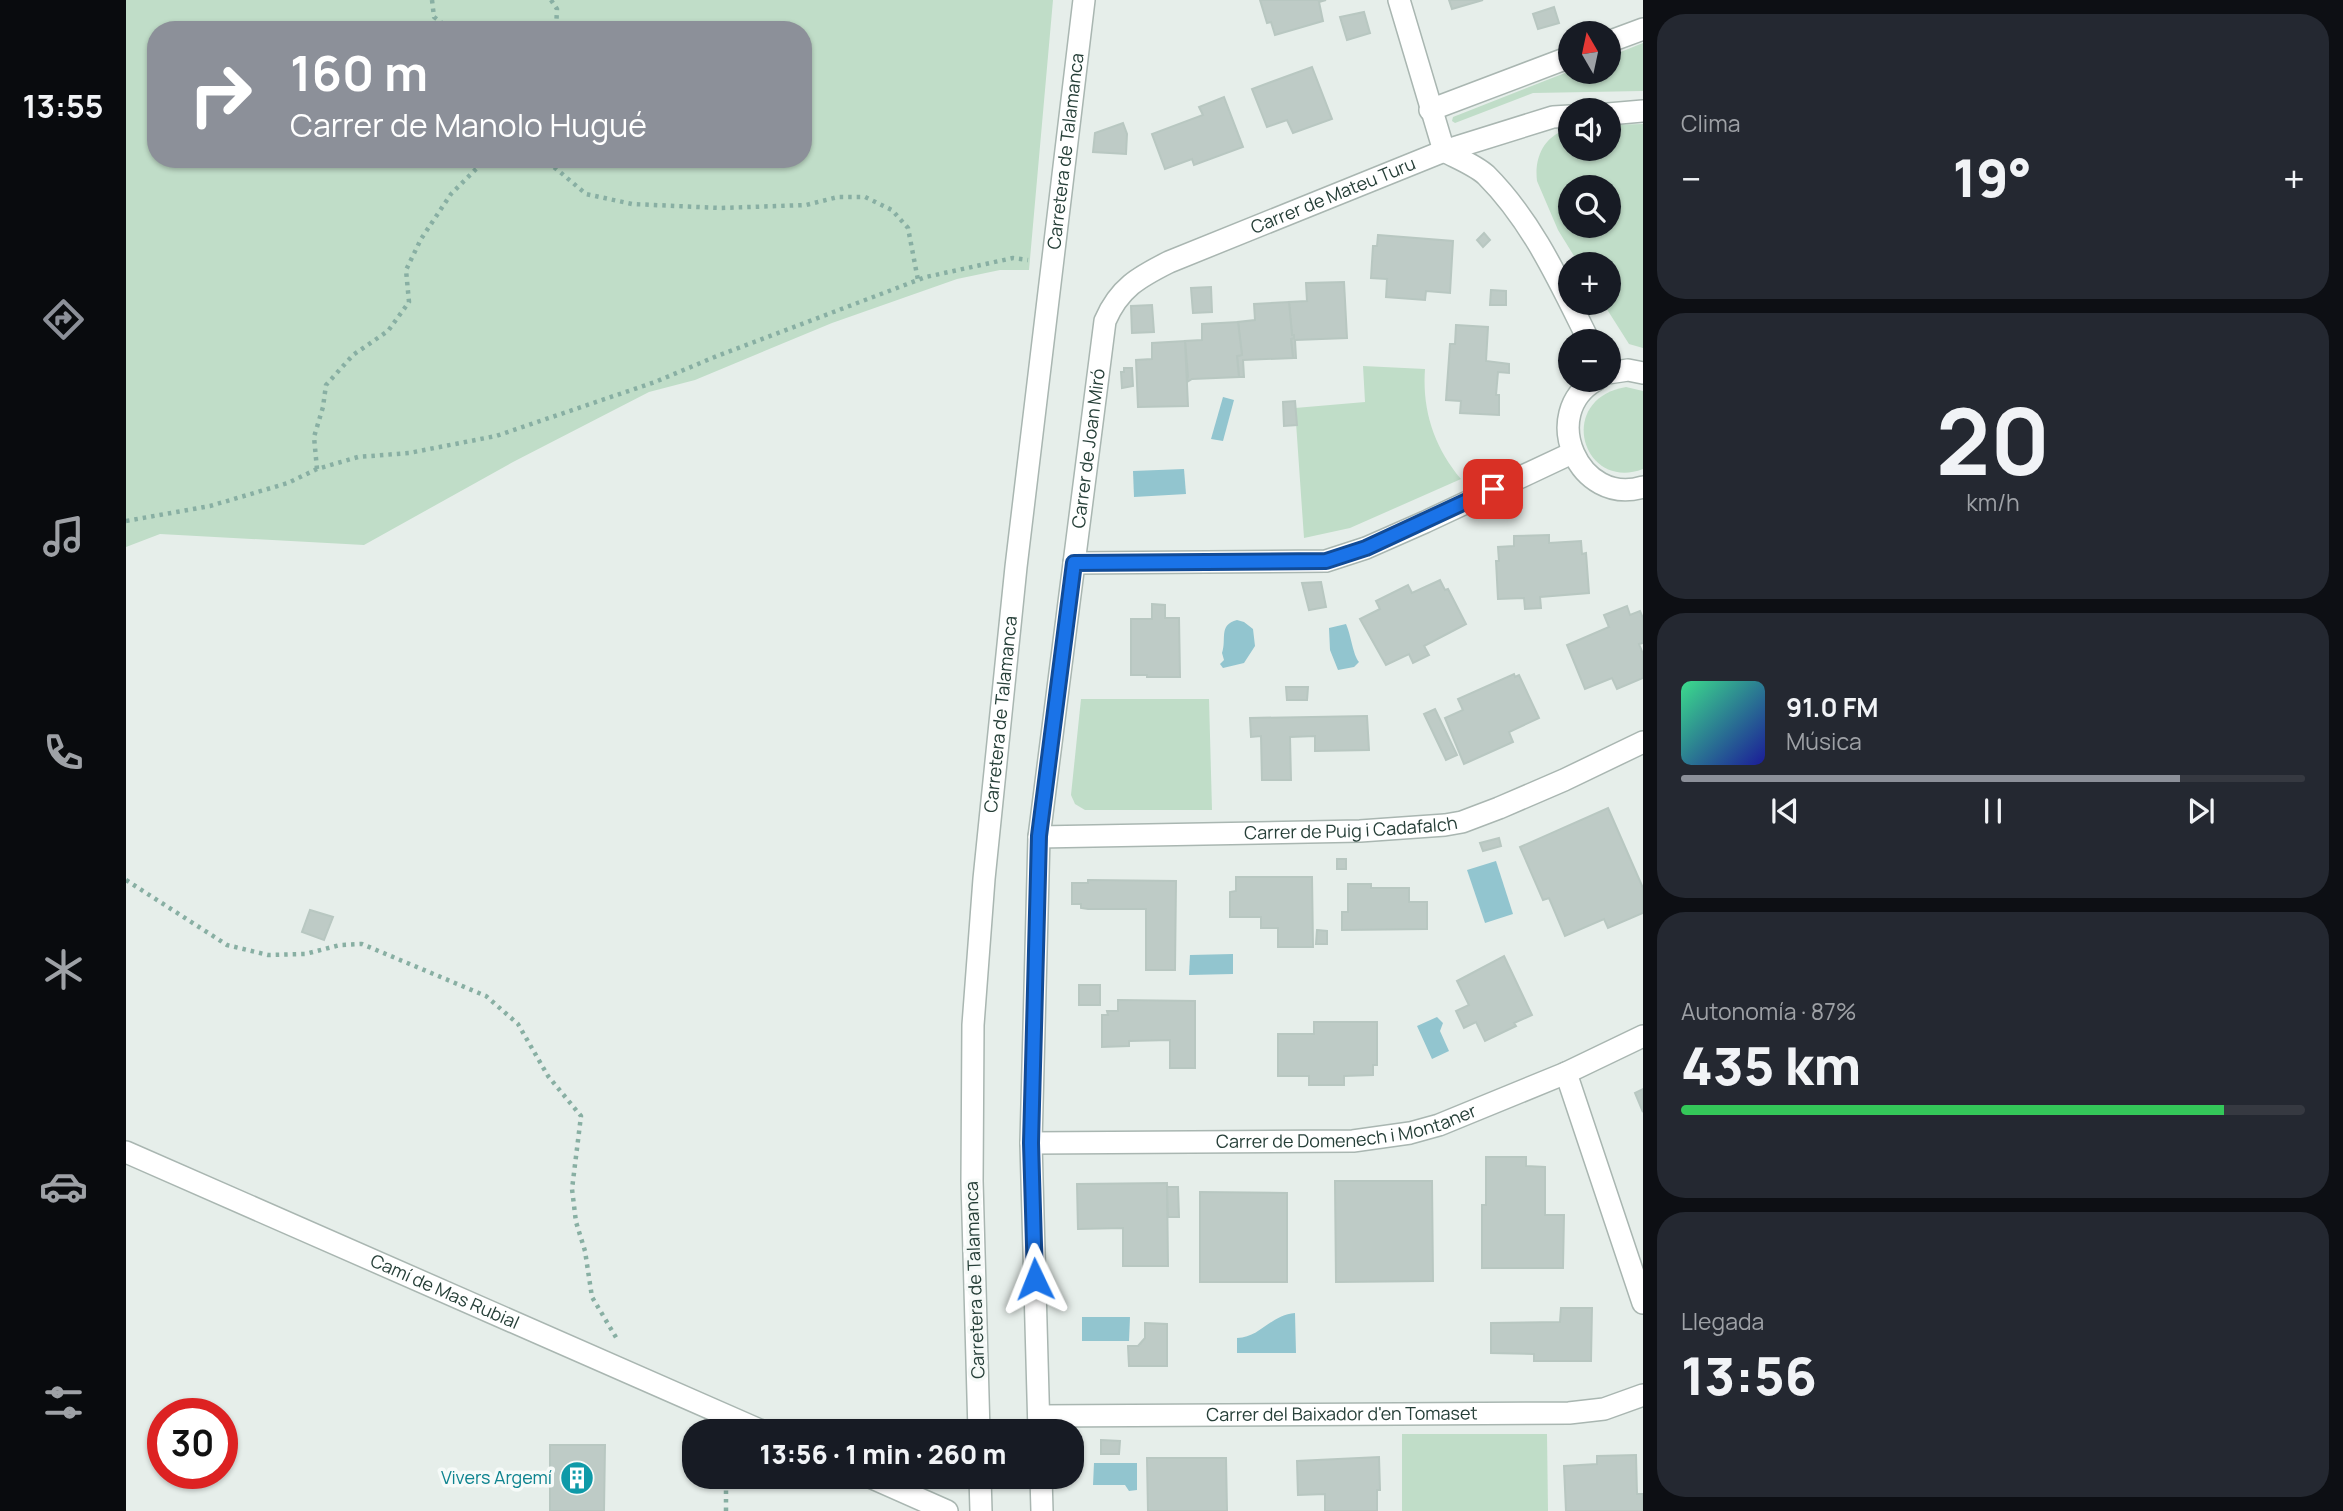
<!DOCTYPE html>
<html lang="es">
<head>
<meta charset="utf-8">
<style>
	:root { --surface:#171b24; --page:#242831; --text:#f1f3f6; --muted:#9ea1a6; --line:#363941; --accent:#8c9099 }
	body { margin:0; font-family:Manrope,sans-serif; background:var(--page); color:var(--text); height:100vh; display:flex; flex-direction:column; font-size:26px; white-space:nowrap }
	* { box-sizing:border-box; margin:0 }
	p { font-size:23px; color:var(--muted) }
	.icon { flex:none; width:38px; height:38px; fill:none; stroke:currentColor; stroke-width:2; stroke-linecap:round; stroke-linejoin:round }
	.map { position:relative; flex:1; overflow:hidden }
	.sheet { display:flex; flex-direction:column; gap:14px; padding:14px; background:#0d0f14; width:700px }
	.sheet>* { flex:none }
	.guide { position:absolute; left:21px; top:21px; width:665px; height:147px; border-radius:28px; box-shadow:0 2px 5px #0004; background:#8c9099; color:#fff; overflow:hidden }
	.needle { width:46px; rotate:351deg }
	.fabs { position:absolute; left:1432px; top:21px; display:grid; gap:14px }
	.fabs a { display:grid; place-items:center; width:63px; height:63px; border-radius:50%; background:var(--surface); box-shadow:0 2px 5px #0004; font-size:35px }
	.speed { position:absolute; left:21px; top:1398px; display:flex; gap:14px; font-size:35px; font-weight:700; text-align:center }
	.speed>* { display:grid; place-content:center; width:91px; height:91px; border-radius:50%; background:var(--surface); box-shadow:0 2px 5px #0004; line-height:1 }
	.speed .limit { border:10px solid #d22; background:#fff; color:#111 }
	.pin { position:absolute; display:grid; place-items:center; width:60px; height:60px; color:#fff; margin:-30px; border-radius:14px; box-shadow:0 4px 10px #0006 }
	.me { position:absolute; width:77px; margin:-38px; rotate:358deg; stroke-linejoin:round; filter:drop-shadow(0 0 5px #0008) }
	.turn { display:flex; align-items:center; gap:24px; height:147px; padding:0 28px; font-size:32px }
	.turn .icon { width:91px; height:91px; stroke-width:2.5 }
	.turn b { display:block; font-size:49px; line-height:60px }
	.big { font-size:52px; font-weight:800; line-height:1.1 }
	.sheet .card { flex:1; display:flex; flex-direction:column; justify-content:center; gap:10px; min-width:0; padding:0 24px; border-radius:28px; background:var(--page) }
	.sheet .dial { align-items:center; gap:0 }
	.dial b { font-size:91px; line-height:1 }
	.song { display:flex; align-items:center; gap:21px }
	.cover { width:84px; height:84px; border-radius:10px; background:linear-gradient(135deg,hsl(150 70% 55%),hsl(240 70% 35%)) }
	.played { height:7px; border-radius:4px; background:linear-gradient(90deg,var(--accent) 80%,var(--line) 80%) }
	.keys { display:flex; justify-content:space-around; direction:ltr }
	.heat { display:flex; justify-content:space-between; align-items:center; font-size:38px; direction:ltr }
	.charge { height:10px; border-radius:5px; background:linear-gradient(90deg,#34c759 87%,var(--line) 0) }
	.trip { position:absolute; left:556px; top:1419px; width:402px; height:70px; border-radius:28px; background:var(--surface); box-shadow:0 2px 5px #0004; font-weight:800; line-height:70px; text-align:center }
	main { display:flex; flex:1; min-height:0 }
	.tab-bar { display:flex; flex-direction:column; width:126px; justify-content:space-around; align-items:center; background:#090b0e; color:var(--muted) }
	.tab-bar .icon { width:49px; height:49px }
	.tab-bar .current { color:var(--accent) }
	.tab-bar b { font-size:32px; color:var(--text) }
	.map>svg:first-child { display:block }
</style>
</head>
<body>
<main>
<nav class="tab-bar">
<b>13:55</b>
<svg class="icon current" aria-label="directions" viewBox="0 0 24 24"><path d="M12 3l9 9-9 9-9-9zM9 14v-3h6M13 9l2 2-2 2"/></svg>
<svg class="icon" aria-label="music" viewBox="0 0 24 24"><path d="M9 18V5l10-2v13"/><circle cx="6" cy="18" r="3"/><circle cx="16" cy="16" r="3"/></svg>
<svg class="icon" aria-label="phone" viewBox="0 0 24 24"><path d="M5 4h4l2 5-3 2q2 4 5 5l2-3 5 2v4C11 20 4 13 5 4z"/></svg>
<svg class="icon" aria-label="climate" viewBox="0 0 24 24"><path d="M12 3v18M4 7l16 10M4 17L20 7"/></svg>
<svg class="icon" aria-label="car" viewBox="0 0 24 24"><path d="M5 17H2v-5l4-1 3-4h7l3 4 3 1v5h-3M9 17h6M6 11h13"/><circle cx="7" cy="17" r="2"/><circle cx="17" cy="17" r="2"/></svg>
<svg class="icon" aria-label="filters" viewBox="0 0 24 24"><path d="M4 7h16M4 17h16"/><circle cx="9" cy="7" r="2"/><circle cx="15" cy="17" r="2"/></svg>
</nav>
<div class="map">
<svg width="1517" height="1511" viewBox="0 0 1517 1511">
	<rect width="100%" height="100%" fill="#e6eeea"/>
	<g fill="#c0ddc8" fill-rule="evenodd">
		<path d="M0,0h927l-24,270h-29l-43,9 -125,44 -137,57 -46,12 -136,70 -149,83 -204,-11 -34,13zM30,30h647v129h-647z"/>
		<polygon points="1517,43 1517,91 1407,93 1329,123 1326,121 1327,117 1444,71 1482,72 1482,57"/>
		<path d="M1517,124v224l-14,-4 -26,-41h5v-39h-29l-21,-34 -21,-49c-3,-25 8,-46 33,-53v21h38v-24zM1482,187v39h-38v-39z"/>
		<path d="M1237,366l62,3c-3,41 9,78 36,110l-111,49 -46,10 -9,-130 70,-6z"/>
		<path d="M1500,387l17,4v78c-61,23 -88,-70 -17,-82z"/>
		<polygon points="955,699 1083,699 1086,810 959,810 949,804 945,795"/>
		<polygon points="1276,1434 1421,1434 1422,1511 1276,1511"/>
	</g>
	<g fill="#92c5cf">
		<polygon points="1097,397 1108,400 1097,441 1085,439"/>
		<polygon points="1058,469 1060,494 1008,497 1007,471"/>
		<path d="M1111,620l7,2 9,7 2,17 -11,17 -21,5 -3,-4 4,-4 -2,-7c5,-14 -4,-28 15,-33z"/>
		<path d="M1220,624c5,11 7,31 13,38l-5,5 -16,3 -8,-20 -1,-22z"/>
		<polygon points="1370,861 1387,914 1359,923 1341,870"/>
		<polygon points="1107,954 1107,974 1063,975 1064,955"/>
		<polygon points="1311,1017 1317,1023 1314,1031 1323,1051 1306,1059 1291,1026"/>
		<path d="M1169,1313l1,40h-59v-15c23,0 33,-23 58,-25z"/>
		<polygon points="956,1317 1004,1317 1003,1341 956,1341"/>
		<polygon points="968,1463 1011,1463 1011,1490 1003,1491 999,1485 967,1485"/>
	</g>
	<g fill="#becbc6" stroke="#b8c7c1" stroke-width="2">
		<polygon points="1134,0 1200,0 1193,2 1197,21 1149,35 1145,22 1141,23"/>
		<polygon points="1323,0 1357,0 1326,9"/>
		<polygon points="1428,7 1433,23 1412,29 1407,14"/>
		<polygon points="1238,12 1244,33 1221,40 1214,17"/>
		<polygon points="1186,67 1206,119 1167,133 1161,120 1141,127 1126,89"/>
		<polygon points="1098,97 1117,147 1068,165 1066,159 1039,169 1026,134 1077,115 1073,107"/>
		<polygon points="997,123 1001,134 1000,154 967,152 969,133"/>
		<polygon points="1358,233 1364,240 1357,247 1351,240"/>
		<polygon points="1252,235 1327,241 1324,293 1300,291 1299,300 1260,297 1261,279 1245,278 1247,246 1251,246"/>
		<polygon points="1218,282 1221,338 1169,340 1170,358 1167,358 1165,339 1168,338 1168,335 1166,335 1163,302 1181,301 1180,283"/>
		<polygon points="1085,287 1086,312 1067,313 1065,288"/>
		<polygon points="1365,290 1380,291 1380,305 1364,305"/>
		<polygon points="1163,302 1166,335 1168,335 1168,338 1165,339 1167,358 1117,360 1118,377 1113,377 1111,356 1116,355 1112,322 1129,320 1128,304"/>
		<polygon points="1026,305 1028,332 1006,333 1005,306"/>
		<polygon points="1112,322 1116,355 1111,356 1113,377 1066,379 1061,382 1062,376 1059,341 1076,340 1076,324"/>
		<polygon points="1330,325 1362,327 1360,361 1383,364 1383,373 1372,372 1370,395 1373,395 1373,415 1334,413 1335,401 1320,400 1324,344 1329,344"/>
		<polygon points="1059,341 1062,406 1012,407 1010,360 1026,359 1026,343"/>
		<polygon points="998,368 1006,368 1007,386 996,388 995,372 998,372"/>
		<polygon points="1169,401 1171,425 1158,426 1157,402"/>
		<polygon points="1423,535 1423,543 1455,541 1456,554 1460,553 1463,593 1414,597 1415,608 1399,609 1398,598 1372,599 1370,561 1373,561 1372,547 1388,546 1388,536"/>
		<polygon points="1314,580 1319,590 1322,589 1340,624 1298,646 1303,655 1287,663 1283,654 1260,665 1234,619 1254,609 1250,601 1282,585 1286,593"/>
		<polygon points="1195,582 1200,607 1183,610 1176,583"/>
		<polygon points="1026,604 1039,605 1039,618 1053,618 1054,677 1021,677 1021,675 1005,675 1005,619 1026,619"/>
		<polygon points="1501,606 1504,615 1514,611 1517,618 1517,643 1513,644 1517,654 1517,678 1491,689 1486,678 1459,689 1441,645 1483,627 1478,615"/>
		<polygon points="1388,674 1389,677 1393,675 1413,718 1383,732 1387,742 1338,764 1319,718 1337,710 1332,699"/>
		<polygon points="1160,687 1182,687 1181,700 1161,700"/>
		<polygon points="1309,709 1331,755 1320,760 1298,714"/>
		<polygon points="1241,716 1243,750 1189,751 1189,736 1164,737 1165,780 1136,780 1135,736 1125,737 1124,718"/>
		<polygon points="1482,808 1517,888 1517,913 1482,928 1478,919 1439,936 1423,898 1417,900 1394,847"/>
		<polygon points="1373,838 1375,846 1357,851 1354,843"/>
		<rect x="1211" y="859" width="9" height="10"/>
		<polygon points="1110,877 1186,877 1187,947 1152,947 1152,928 1135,928 1135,917 1104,917 1104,892 1110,891"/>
		<polygon points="962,880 1050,881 1049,970 1020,970 1020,909 962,909 955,908 955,904 946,904 946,883 962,883"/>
		<polygon points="1222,884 1245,884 1245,888 1283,888 1283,902 1301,902 1301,929 1216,930 1216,912 1222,912"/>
		<polygon points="184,910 207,917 198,940 176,932"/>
		<polygon points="1191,930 1201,931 1201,944 1190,944"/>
		<polygon points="1378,956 1406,1015 1388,1023 1390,1026 1359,1041 1350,1022 1338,1028 1330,1011 1343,1005 1331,981"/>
		<rect x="953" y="985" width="21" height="20"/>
		<polygon points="992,1000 1069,1001 1069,1068 1044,1068 1044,1040 1003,1041 1003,1046 976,1047 976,1015 982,1015 981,1011 992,1011"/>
		<polygon points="1188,1022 1251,1022 1251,1065 1247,1065 1247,1075 1218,1076 1218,1085 1183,1085 1183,1076 1152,1076 1152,1034 1188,1034"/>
		<polygon points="1517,1089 1517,1112 1509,1093"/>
		<polygon points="1360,1157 1400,1157 1400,1166 1419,1167 1419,1215 1438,1215 1437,1268 1356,1268 1356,1205 1360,1205"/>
		<polygon points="1209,1181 1306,1181 1307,1281 1210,1282"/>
		<polygon points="1041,1183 1042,1266 997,1266 997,1228 952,1229 951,1184"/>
		<polygon points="1041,1187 1052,1187 1053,1217 1042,1217"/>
		<polygon points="1074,1192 1161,1193 1161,1282 1074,1282"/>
		<polygon points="1435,1308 1466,1308 1465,1361 1408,1361 1408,1354 1365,1353 1365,1323 1434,1322"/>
		<polygon points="1019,1323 1041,1324 1041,1366 1003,1366 1002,1346 1012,1346 1019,1338"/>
		<polygon points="975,1440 994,1441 993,1454 975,1454"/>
		<polygon points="424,1445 479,1445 478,1511 424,1511"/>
		<polygon points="1510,1455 1511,1494 1517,1494 1517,1511 1440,1511 1438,1466 1471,1464 1471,1456"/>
		<polygon points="1253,1457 1254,1490 1251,1490 1251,1511 1199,1511 1199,1494 1172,1495 1171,1461"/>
		<polygon points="1021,1458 1100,1458 1101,1511 1022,1511"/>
	</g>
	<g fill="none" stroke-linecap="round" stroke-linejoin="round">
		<g stroke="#a9b6b1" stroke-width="24">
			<g id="minor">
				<path d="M1273,0l45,151c13,7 31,14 42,24 47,47 74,108 103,166"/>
				<polyline points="1482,42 1517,29"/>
				<polyline points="1304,110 1444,57"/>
				<polyline points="1482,114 1517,111"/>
				<polyline points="1482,373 1502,370 1517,373"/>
				<path d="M1470,380c-58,33 -17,127 47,107"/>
				<polyline points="948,563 1200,561 1240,548 1299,522 1446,453"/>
				<path id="s1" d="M913,837l321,-6 85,-6 17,-3 37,-14 65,-28 79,-38"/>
				<polyline points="1440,1073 1517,1303"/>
				<path id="s2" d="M905,1143l322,-2 57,-8 29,-8 127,-52 77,-37"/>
				<path id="s3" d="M0,1152l638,280"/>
				<path id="s4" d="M913,1416l530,-3 35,-4 39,-14"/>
				<path id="s5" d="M853,1432l-7,-251 1,-156 11,-146 32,-312 68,-567"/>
				<path id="s6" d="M913,1432l-8,-289 8,-306 66,-516c14,-33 34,-44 64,-59l275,-111 109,-34 17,-1"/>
				<polyline points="744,1477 821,1511"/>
				<polyline points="854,1477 855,1511"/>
				<polyline points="915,1477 916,1511"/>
			</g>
		</g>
		<g stroke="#88afa3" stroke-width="4.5" stroke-dasharray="3.5 5" stroke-linecap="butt">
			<polyline points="306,0 308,17 325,30"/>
			<polyline points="425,0 431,9 430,30"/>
			<polyline points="426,159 428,167 460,194 506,204 595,208 680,205 712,197 739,197 766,210 782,228 792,280"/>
			<polyline points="191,469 188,437 197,407 200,385 227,355 262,331 283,302 280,270 295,239 325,194 360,159"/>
			<polyline points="0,521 84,506 162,483 191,469 232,457 283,453 370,436 529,382 591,356 800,277 887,258 902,260"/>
			<polyline points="0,880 101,945 142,955 179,954 214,945 236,944 360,996 392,1024 422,1076 455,1116 446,1189 450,1222 459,1251 466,1297 491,1339"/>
			<polyline points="600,1511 600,1477"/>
		</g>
		<use href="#minor" stroke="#fff" stroke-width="21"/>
	</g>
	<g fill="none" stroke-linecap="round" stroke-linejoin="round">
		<g stroke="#114b97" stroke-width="18">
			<polyline id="route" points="909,1279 905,1143 913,836 948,563 1200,561 1240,548 1367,489"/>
		</g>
		<use href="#route" stroke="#1a73e8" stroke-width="12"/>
	</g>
	<defs>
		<g id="building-disc" transform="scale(1.75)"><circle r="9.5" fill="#0f9aa8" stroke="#f6faf8"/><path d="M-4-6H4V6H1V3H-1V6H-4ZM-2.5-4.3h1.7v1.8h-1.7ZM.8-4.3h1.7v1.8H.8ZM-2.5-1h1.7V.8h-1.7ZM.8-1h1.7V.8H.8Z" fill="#fff"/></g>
	</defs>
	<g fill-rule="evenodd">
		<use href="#building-disc" x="451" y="1478"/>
	</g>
	<g text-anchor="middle" stroke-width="7" stroke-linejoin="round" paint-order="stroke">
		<g font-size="18" fill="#263f38" stroke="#f6faf8">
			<text dy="6" stroke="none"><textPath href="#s5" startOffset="1286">Carretera de Talamanca</textPath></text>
			<text dy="6" stroke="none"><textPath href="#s6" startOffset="1382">Carrer de Mateu Turu</textPath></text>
			<text dy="6" stroke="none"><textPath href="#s6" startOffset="987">Carrer de Joan Miró</textPath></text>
			<text dy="6" stroke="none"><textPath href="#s5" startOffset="719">Carretera de Talamanca</textPath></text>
			<text dy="6" stroke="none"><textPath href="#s1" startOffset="312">Carrer de Puig i Cadafalch</textPath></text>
			<text dy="6" stroke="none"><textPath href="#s2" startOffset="317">Carrer de Domenech i Montaner</textPath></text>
			<text transform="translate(849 1280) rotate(-92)" y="6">Carretera de Talamanca</text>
			<text dy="6" stroke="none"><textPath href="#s3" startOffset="348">Camí de Mas Rubial</textPath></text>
			<text dy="6" stroke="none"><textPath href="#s4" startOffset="303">Carrer del Baixador d'en Tomaset</textPath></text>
		</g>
		<g font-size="18" fill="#0d838f" stroke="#f6faf8" text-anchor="end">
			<text x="426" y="1484">Vivers Argemí</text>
		</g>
	</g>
</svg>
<div class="fabs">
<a><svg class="needle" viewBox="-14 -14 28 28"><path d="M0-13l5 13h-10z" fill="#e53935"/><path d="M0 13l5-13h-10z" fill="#9ea1a6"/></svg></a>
<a><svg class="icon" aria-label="sound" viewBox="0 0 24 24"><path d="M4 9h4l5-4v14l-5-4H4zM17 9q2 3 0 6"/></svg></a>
<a><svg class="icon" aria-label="search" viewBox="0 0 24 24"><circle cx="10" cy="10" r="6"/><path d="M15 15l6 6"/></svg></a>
<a>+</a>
<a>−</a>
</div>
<div class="speed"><div class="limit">30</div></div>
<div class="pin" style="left:1367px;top:489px;background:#d93025"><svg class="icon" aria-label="arrive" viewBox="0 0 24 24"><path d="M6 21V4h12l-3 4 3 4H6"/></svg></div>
<svg class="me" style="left:909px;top:1279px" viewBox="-20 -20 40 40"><path d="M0-17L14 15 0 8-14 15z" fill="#1a73e8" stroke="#fff" stroke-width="4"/></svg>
<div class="trip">13:56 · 1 min · 260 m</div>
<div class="guide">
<div class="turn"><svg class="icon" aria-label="right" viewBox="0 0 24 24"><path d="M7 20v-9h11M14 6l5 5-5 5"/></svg><div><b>160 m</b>Carrer de Manolo Hugué</div></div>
</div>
</div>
<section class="sheet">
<div class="card"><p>Clima</p>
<div class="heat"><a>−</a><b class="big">19°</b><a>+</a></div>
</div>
<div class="card dial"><b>20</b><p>km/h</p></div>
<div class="card">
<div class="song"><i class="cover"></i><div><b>91.0 FM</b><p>Música</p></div></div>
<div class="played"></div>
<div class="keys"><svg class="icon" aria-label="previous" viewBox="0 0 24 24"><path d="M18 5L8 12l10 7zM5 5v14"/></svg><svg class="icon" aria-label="pause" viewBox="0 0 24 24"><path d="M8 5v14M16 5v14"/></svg><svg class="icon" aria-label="next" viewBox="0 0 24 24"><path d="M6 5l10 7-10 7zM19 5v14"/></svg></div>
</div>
<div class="card"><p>Autonomía · 87%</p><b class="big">435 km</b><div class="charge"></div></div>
<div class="card"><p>Llegada</p><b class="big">13:56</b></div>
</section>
</main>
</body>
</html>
